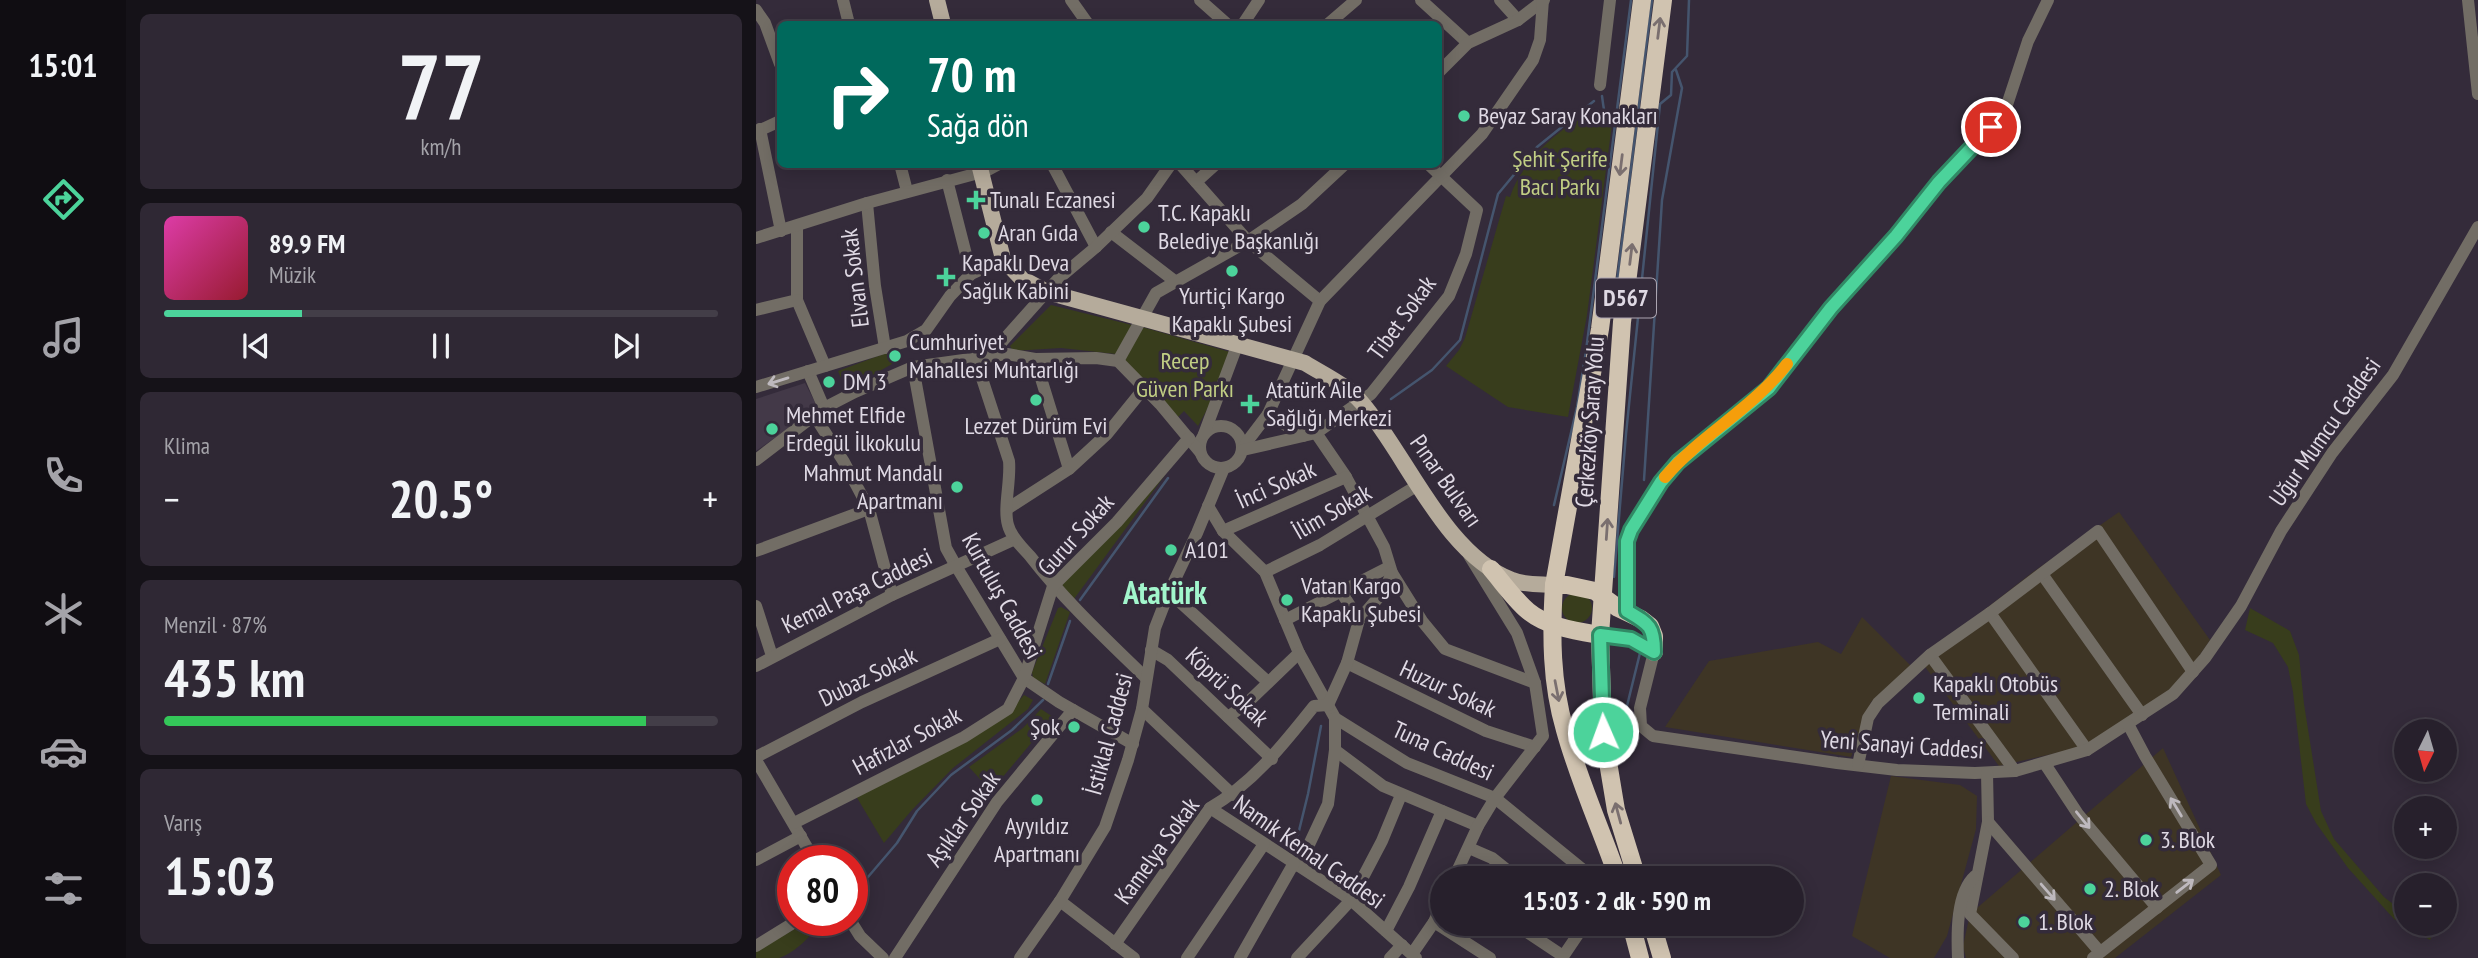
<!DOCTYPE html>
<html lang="tr">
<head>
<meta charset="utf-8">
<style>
	:root { --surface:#27202c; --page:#2f2834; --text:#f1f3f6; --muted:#a4a3a9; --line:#433e48; --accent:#4cd39b }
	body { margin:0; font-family:"PT Sans Narrow",sans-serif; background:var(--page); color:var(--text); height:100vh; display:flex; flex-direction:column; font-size:26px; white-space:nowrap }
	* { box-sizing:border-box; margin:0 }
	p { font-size:23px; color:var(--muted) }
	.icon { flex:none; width:38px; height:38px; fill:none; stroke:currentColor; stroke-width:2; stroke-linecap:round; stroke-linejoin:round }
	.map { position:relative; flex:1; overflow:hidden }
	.drawer { display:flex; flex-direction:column; gap:14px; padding:14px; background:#151218; width:630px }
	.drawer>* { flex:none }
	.banner { position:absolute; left:21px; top:21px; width:665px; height:147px; border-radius:10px; box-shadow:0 4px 18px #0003,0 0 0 2px var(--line); background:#00695c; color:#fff; overflow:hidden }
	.needle { width:46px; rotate:185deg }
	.tools { position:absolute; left:1638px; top:719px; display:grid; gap:14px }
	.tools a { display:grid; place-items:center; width:63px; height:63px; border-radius:50%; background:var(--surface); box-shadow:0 4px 18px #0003,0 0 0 2px var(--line); font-size:35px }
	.speed { position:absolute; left:21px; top:845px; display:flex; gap:14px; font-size:35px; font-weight:700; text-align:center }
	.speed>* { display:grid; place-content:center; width:91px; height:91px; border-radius:50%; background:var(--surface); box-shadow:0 4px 18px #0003,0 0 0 2px var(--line); line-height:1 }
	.speed .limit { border:10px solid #d22; background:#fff; color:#111 }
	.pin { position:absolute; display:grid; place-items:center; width:60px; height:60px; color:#fff; margin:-30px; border:4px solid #fff; border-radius:50%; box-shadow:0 2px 7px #0007 }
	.me { position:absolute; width:77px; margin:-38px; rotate:358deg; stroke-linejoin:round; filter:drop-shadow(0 0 5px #0008) }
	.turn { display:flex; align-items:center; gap:24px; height:147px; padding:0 35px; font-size:32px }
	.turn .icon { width:91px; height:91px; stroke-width:2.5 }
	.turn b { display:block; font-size:49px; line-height:60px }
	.big { font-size:52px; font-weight:700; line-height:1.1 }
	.drawer .card { flex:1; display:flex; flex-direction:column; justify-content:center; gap:10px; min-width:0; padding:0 24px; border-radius:10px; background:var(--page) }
	.drawer .dial { align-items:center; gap:0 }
	.dial b { font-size:91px; line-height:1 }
	.song { display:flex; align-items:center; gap:21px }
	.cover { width:84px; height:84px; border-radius:10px; background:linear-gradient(135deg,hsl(320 70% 55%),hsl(350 70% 35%)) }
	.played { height:7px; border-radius:4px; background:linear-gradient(90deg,var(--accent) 25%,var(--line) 25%) }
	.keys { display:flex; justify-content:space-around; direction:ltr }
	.heat { display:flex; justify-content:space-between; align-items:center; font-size:38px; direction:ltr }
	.charge { height:10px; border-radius:5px; background:linear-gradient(90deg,#34c759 87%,var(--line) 0) }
	.trip { position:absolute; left:674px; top:866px; width:374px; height:70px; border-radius:35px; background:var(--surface); box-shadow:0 4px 18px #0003,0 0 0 2px var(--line); font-weight:700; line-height:70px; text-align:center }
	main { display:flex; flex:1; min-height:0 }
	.tabs { display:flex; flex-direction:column; width:126px; justify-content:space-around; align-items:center; background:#100d12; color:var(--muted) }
	.tabs .icon { width:49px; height:49px }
	.tabs .on { color:var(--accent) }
	.tabs b { font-size:32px; color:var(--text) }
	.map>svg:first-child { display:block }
</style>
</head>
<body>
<main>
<nav class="tabs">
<b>15:01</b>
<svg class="icon on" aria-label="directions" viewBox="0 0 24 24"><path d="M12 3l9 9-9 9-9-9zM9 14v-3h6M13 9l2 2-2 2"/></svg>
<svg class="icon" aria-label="music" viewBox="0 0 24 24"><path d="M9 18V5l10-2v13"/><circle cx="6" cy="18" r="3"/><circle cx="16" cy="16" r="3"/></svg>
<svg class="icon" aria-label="phone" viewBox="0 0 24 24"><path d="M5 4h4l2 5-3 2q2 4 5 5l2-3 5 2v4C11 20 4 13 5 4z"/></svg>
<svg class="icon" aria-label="climate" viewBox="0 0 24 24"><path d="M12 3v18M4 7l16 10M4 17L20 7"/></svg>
<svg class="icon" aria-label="car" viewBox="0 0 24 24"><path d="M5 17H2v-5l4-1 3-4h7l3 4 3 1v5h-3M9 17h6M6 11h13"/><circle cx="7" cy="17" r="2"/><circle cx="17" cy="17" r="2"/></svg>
<svg class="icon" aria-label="filters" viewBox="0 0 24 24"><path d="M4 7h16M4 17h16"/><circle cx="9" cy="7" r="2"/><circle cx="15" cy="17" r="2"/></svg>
</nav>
<section class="drawer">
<div class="card dial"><b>77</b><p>km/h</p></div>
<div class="card">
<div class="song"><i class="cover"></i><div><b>89.9 FM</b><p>Müzik</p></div></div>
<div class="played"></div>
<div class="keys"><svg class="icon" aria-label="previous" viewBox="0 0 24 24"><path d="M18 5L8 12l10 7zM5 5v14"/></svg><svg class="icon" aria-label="pause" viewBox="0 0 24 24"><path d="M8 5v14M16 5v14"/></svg><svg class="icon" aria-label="next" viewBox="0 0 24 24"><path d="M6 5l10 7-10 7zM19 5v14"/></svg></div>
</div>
<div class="card"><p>Klima</p>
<div class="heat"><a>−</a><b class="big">20.5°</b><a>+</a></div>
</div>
<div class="card"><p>Menzil · 87%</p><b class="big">435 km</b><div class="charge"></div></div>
<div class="card"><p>Varış</p><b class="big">15:03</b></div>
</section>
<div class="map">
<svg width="1722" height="958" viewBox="0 0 1722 958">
	<rect width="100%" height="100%" fill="#342b3a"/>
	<g fill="#3e3525">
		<polygon points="1363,512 1454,640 1427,680 1336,745 1243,766 1164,660 1277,572"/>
		<polygon points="1106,617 1156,667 1115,702 1095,757 909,727 953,661 1062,642 1085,654"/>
		<polygon points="1407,748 1465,875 1359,958 1210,958 1207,946 1214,914"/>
		<polygon points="1135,776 1204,785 1221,796 1220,829 1191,936 1178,958 1134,958 1096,936"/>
	</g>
	<polygon fill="#433948" points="49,383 62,408 0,451 0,399"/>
	<g fill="#383d1c">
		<path d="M843,115l13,9 -25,191 -19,102 -60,-10 -62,-41 13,-16 6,-12 41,-142 4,1c9,-29 37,-58 63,-74 7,-4 18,-6 26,-8z"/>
		<polygon points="295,305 376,325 360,354 305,348 257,351 254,346"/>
		<polygon points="386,327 474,352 454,404 442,426 428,411 422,417 367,358"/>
		<polygon points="133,352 136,364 90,390 82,371"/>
		<polygon points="406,473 409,475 318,599 306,585"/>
		<circle cx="821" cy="608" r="15"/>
		<polygon points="305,607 314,612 289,684 277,678 276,672 302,608"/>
		<polygon points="1494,608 1534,631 1543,655 1548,704 1565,811 1578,839 1628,897 1650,914 1650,924 1664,924 1677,934 1674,940 1638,919 1592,868 1560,823 1550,804 1537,692 1532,667 1517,643 1489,630"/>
		<polygon points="268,695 277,700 272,709 197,768 155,811 128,843 100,796 253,712"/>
		<polygon points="285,709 297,717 235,791 213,767 267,728"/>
		<path d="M54,921h13c-11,13 -26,31 -44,37 -6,0 -16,0 -23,0v-8z"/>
	</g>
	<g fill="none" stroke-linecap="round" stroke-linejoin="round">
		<g stroke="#45556e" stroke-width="2.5">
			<path d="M846,96c2,13 1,21 13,28"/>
			<polyline points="861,281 896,0"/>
			<polyline points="635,399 676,370 704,340 742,194 781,147 838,101"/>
			<polyline points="888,480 906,200 926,88 920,70"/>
			<polyline points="798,505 821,407 830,351 875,0"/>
			<polyline points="858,577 870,434 904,104 915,95 916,72 931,56 933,0"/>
			<polyline points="324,600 412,478"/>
			<polyline points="292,684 314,621"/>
			<polyline points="869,714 884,653"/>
			<polyline points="538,851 552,794 565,726"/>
			<polyline points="112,877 141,843 161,811 195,775 256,730 287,700"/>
		</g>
		<g stroke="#726d65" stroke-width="12">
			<polyline points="87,0 93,24"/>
			<polyline points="315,0 332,24"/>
			<polyline points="444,0 471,24"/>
			<polyline points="665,0 712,43"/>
			<polyline points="744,0 762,20"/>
			<polyline points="1712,0 1722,94"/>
			<polyline points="0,10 9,23 24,64"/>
			<polyline points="487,24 503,0"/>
			<polyline points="572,24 600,0"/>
			<polyline points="682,73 712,43 762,20 788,0"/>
			<polyline points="844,85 854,0"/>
			<polyline points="4,129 25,231"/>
			<polyline points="0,132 24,121"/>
			<polyline points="144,164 151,191"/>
			<polyline points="296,164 340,247"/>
			<polyline points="424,164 492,241 564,301"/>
			<polyline points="191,180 215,274"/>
			<polyline points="440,182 460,164"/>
			<polyline points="111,203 119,286 129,348"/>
			<polyline points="41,226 41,300 69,366"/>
			<polyline points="355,232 420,282"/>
			<polyline points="0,238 111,203 230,171 243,164"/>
			<polyline points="0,310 41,300"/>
			<polyline points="279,359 313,469"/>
			<polyline points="362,361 400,293 492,241 546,204 589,164"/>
			<polyline points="157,367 190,548 200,566 268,678 303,702 377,744"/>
			<polyline points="52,371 68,408"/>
			<polyline points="0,387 151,341 170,330 194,296 215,274 247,259"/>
			<polyline points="512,414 547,436"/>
			<polyline points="58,415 88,462 113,509 136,595"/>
			<circle cx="465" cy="447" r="21"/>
			<polyline points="560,433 590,477 628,547 636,573 666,621 689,649 779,683"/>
			<polyline points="448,434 482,343"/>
			<polyline points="487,447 512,414 564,301 726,134 777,60 784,40 787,0"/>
			<polyline points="487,450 560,433 615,394 693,296 710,254 721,210 672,164"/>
			<polyline points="0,460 68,408 99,392 157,367 251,354 279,359 340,358 362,361 404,404 444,452"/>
			<polyline points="452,506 467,531 509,572 543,653 579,718 651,763 739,798 837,878"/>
			<polyline points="251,509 313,469 351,434 389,387"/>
			<polyline points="467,531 590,477"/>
			<polyline points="0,551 113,509"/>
			<polyline points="509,572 564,545 662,485"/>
			<polyline points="1286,574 1386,715"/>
			<polyline points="584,590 603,620"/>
			<polyline points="413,592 512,682"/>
			<polyline points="0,606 16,656"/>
			<polyline points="871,611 871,541 875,530 905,482 922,462 1012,388 1075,308 1140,236 1183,182 1249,111 1272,41 1292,0"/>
			<polyline points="1234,613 1331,750"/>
			<polyline points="529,620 633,567"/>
			<polyline points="844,635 875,639 898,652 884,708 885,726 897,736 1081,763 1141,770 1219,773 1259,771 1331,750 1417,694 1449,658 1485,606 1525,531 1576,453 1637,375 1722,227"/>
			<polyline points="395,650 412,660 516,759"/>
			<polyline points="1174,655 1259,771"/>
			<polyline points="591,663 730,731 779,747"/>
			<polyline points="0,666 136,595 259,539"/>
			<path d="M390,678c-40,-39 -82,-78 -116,-122 -8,-9 -19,-19 -22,-31 -5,-17 3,-44 1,-64l-34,-104 25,-13 58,-65 38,-32 51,-49 24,-34"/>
			<polyline points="386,709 477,795"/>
			<polyline points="472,717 491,703 543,653"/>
			<polyline points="579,750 627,786 722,826"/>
			<polyline points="0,757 106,702 244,639"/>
			<polyline points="0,760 59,861"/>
			<polyline points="1289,764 1322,814 1401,908"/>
			<polyline points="1102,765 1112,718 1122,703 1174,655 1234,613 1342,531 1437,672"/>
			<polyline points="1231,773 1232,822 1214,914 1257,958"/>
			<polyline points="454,808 595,900 660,958"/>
			<polyline points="1232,822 1344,952"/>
			<polyline points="38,823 208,737 252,709 268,678 297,586 361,522 433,438"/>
			<polyline points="713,848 736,858 761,878"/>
			<polyline points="0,860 45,836"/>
			<polyline points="543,866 572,804 579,750 579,718"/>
			<polyline points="698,878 722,826 739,798 787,736 779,683 761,633 713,555"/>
			<polyline points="304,901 378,958"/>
			<polyline points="94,920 104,936 127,958"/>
			<polyline points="678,922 734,958"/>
			<polyline points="759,924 807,956"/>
			<polyline points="630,931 653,887 686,811"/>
			<path d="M359,944l95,-136c43,-25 73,-63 104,-102l14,-1 19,-42 12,-43 25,-29 8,-18"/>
			<polyline points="0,946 42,920"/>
			<polyline points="656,954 678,922 686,904"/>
			<polyline points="139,958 241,802 317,710"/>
			<polyline points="264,958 304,901 349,827 372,760 386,709 399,628 413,592 441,533 468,468"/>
			<polyline points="431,958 508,844"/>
			<polyline points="484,958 538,863"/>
			<polyline points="541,958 595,900 626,841 645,795"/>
			<polyline points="634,958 646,945"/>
			<polyline points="806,958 829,924"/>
			<path d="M1202,958c-1,-24 -2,-65 17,-82"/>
			<polyline points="1337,958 1455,865 1389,756 1372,724"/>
		</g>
		<g stroke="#b5ab9b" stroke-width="16">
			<polyline points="181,0 187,24"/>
			<path d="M223,164l24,95 18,19 26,14 258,71c19,12 42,22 57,40 45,52 82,151 150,177 12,5 28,4 42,5"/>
		</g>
		<g stroke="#d0c3b0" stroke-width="18">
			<path d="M735,569c12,14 23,30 37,42 19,16 48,20 72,24"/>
			<polyline points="798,585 811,585 839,591 862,608 885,619 894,626 898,636 898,652"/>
			<path d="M862,878c-17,-49 -39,-97 -53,-148 -14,-47 -14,-96 -11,-145l46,-256 42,-329"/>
			<polyline points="881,878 860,810 847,732 844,635 866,322 907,0"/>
			<polyline points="875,924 884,958"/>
			<polyline points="896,924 906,958"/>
		</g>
	</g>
	<defs><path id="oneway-shaft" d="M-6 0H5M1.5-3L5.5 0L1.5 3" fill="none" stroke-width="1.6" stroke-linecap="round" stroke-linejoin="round" transform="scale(1.75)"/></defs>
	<g stroke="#7a6f6f">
		<use href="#oneway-shaft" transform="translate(903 28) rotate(-83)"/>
		<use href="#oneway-shaft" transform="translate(865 165) rotate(97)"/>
		<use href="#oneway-shaft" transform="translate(875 254) rotate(-83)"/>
		<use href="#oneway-shaft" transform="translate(851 529) rotate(-86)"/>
		<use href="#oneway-shaft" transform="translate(801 691) rotate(79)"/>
		<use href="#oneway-shaft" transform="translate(862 813) rotate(-105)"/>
	</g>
	<g stroke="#beb9be">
		<use href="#oneway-shaft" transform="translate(22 381) rotate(163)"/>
		<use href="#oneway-shaft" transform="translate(1420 807) rotate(-121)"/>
		<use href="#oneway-shaft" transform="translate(1327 820) rotate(51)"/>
		<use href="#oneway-shaft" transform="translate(1429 886) rotate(-38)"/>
		<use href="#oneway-shaft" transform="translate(1292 892) rotate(49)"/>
	</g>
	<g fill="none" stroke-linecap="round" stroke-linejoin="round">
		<g stroke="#318965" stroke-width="18">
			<path id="route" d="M847,732l-3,-97 31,4 23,13c0,-26 -5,-28 -27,-41v-70l4,-11 30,-48 17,-20 91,-74 62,-80 65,-72 43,-54 52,-55"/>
		</g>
		<use href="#route" stroke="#4cd39b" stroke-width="12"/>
		<path stroke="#f59e0b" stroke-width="12" d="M909,477c36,-42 86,-67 122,-113"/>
	</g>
	<g fill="#4cd39b" stroke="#342b3a" stroke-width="2.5">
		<circle cx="708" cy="116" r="7"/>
		<path d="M216.5 189.5h7v7h7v7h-7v7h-7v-7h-7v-7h7z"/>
		<circle cx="388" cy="227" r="7"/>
		<circle cx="228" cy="233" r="7"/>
		<circle cx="476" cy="271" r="7"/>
		<path d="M186.5 266.5h7v7h7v7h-7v7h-7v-7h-7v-7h7z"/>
		<circle cx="139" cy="356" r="7"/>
		<circle cx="73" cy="382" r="7"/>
		<circle cx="280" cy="400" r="7"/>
		<path d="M490.5 393.5h7v7h7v7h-7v7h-7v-7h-7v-7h7z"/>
		<circle cx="16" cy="429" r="7"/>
		<circle cx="201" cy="487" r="7"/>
		<circle cx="415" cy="550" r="7"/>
		<circle cx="531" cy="600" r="7"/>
		<circle cx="1163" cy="698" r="7"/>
		<circle cx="318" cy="727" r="7"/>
		<circle cx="281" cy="800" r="7"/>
		<circle cx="1390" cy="840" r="7"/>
		<circle cx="1334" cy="889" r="7"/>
		<circle cx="1268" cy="922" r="7"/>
	</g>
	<g text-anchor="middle" stroke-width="7" stroke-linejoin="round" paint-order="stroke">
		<rect fill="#342b3a" stroke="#aca5b1" stroke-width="2" x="840" y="278.5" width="60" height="39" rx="5"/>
		<g font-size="23" font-weight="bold" fill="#dfd9e4">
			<text x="870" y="306">D567</text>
		</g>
		<g font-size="24" fill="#dfd9e4" stroke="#342b3a" text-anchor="start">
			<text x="722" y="124">Beyaz Saray Konakları</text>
			<text x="234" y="208">Tunalı Eczanesi</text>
			<text x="402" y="221">T.C. Kapaklı<tspan x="402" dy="28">Belediye Başkanlığı</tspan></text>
			<text x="242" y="241">Aran Gıda</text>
			<text x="206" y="271">Kapaklı Deva<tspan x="206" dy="28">Sağlık Kabini</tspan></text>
			<text x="476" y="304" text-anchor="middle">Yurtiçi Kargo<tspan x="476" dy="28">Kapaklı Şubesi</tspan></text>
			<text x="153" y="350">Cumhuriyet<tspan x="153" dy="28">Mahallesi Muhtarlığı</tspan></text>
			<text x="87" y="390">DM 3</text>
			<text x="510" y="398">Atatürk Aile<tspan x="510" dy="28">Sağlığı Merkezi</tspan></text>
			<text x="30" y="423">Mehmet Elfide<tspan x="30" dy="28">Erdegül İlkokulu</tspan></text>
			<text x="280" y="434" text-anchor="middle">Lezzet Dürüm Evi</text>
			<text x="187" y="481" text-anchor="end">Mahmut Mandalı<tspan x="187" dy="28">Apartmanı</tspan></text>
			<text x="429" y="558">A101</text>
			<text x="545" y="594">Vatan Kargo<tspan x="545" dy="28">Kapaklı Şubesi</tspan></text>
			<text x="1177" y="692">Kapaklı Otobüs<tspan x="1177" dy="28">Terminali</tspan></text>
			<text x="304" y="735" text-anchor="end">Şok</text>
			<text x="281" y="834" text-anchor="middle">Ayyıldız<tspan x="281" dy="28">Apartmanı</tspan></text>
			<text x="1404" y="848">3. Blok</text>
			<text x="1348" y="897">2. Blok</text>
			<text x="1282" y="930">1. Blok</text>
		</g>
		<g font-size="24" fill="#c1ce84" stroke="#342b3a">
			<text x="804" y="167">Şehit Şerife<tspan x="804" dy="28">Bacı Parkı</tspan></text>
			<text x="429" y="369">Recep<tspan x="429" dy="28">Güven Parkı</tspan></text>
		</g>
		<g font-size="24" fill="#dfd9e4" stroke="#342b3a">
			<text transform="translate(99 278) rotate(-97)" y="8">Elvan Sokak</text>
			<text transform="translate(646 318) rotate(-54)" y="8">Tibet Sokak</text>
			<text transform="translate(834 422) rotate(-86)" y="8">Çerkezköy Saray Yolu</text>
			<text transform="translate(1569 432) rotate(-55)" y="8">Uğur Mumcu Caddesi</text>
			<text transform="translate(690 481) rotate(55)" y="8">Pınar Bulvarı</text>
			<text transform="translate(520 485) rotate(-24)" y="8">İnci Sokak</text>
			<text transform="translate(576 512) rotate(-30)" y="8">İlim Sokak</text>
			<text transform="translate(320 535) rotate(-48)" y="8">Gurur Sokak</text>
			<text transform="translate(101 591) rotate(-26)" y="8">Kemal Paşa Caddesi</text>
			<text transform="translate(246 596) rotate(61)" y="8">Kurtuluş Caddesi</text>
			<text transform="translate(112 677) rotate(-26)" y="8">Dubaz Sokak</text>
			<text transform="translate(471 687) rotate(43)" y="8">Köprü Sokak</text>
			<text transform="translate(692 689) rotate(25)" y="8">Huzur Sokak</text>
			<text transform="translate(353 734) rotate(-75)" y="8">İstiklal Caddesi</text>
			<text transform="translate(151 741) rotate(-28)" y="8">Hafızlar Sokak</text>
			<text transform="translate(1146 745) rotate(4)" y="8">Yeni Sanayi Caddesi</text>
			<text transform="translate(687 751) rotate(25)" y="8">Tuna Caddesi</text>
			<text transform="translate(207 819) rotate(-55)" y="8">Aşıklar Sokak</text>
			<text transform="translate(401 851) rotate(-54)" y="8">Kamelya Sokak</text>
			<text transform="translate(553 852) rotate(35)" y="8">Namık Kemal Caddesi</text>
		</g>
		<g font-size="32" font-weight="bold" fill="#a2f6cc" stroke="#342b3a">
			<text x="409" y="604">Atatürk</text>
		</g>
	</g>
</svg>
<div class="tools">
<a><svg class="needle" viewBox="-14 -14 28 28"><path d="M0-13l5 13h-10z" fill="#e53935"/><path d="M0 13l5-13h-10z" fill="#a4a3a9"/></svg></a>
<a>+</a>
<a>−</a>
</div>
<div class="speed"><div class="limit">80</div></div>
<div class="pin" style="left:1235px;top:127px;background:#d93025"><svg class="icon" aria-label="arrive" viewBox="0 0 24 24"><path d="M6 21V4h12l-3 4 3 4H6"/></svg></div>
<svg class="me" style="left:847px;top:732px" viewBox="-20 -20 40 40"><circle r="17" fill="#4cd39b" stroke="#fff" stroke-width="3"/><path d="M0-11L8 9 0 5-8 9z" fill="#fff"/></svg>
<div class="trip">15:03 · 2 dk · 590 m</div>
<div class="banner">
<div class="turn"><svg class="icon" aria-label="right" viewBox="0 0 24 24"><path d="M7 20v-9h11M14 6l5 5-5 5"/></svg><div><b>70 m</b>Sağa dön</div></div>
</div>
</div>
</main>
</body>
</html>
